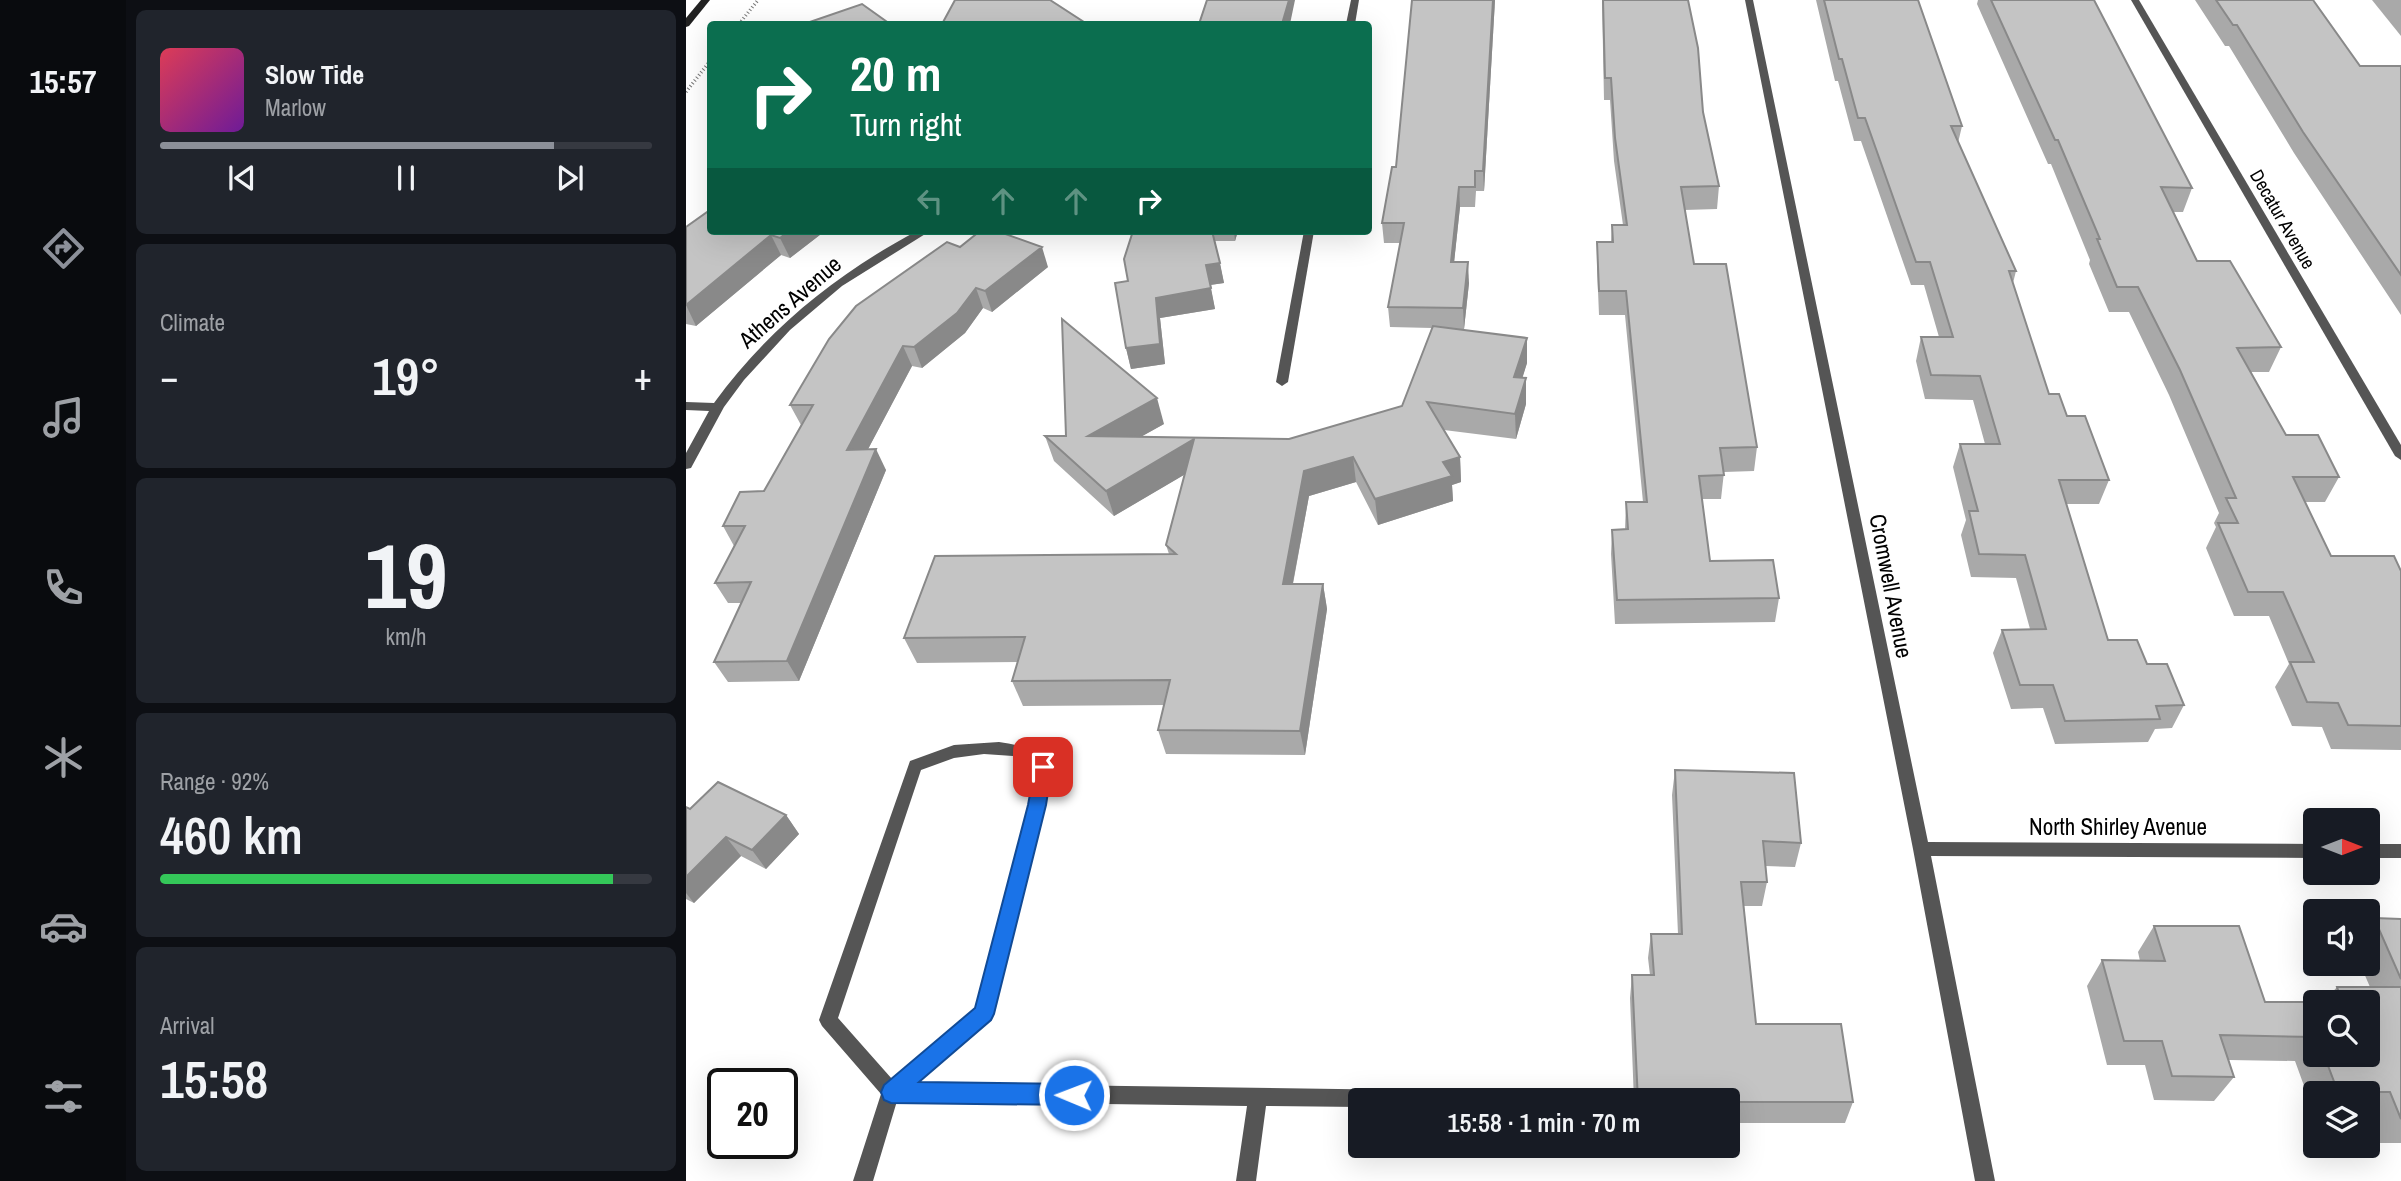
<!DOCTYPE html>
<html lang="en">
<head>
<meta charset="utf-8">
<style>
	:root { --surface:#171b24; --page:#20242c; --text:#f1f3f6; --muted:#9ea1a6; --line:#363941; --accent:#8c9099 }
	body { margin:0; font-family:"Archivo Narrow",sans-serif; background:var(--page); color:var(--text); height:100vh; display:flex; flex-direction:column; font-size:26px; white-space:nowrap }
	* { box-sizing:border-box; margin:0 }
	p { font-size:23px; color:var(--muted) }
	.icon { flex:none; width:38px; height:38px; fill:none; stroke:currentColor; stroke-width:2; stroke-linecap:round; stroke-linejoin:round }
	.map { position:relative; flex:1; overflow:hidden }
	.panel { display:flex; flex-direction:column; gap:10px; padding:10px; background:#0d0f14; width:560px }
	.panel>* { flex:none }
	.top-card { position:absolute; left:21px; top:21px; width:665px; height:214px; border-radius:7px; box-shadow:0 7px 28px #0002; background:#0b6e4f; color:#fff; overflow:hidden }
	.needle { width:46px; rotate:90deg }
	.tools { position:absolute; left:1617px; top:808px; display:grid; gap:14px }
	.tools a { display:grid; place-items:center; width:77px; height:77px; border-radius:7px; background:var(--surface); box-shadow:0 7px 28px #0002; font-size:35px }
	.speed { position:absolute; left:21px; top:1068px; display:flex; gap:14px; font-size:35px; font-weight:700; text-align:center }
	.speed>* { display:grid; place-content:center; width:91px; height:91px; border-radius:50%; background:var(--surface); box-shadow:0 7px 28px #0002; line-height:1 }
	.speed .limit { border:4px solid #111; border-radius:10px; background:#fff; color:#111 }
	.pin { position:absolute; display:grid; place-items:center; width:60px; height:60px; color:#fff; margin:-30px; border-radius:14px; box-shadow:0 4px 10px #0006 }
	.me { position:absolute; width:77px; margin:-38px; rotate:271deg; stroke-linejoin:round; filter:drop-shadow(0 0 5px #0008) }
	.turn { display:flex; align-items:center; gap:24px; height:147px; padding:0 28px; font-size:32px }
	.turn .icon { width:91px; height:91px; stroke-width:2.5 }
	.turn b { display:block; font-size:49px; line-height:60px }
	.lanes { display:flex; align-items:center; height:66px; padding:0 28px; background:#0003; justify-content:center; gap:35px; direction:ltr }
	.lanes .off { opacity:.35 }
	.big { font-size:52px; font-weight:600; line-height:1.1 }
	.panel .widget { flex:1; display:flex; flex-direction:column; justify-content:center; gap:10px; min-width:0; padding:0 24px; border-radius:10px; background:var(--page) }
	.panel .dial { align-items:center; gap:0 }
	.dial b { font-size:91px; line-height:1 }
	.song { display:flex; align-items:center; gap:21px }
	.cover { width:84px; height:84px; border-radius:10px; background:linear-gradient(135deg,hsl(350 70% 55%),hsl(280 70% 35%)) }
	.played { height:7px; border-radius:4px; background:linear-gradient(90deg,var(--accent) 80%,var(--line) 80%) }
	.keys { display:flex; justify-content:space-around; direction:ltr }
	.heat { display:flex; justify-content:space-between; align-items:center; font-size:38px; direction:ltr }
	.charge { height:10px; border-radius:5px; background:linear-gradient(90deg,#34c759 92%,var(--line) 0) }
	.trip { position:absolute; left:662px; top:1088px; width:392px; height:70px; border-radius:7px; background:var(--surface); box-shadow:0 7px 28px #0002; font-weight:600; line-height:70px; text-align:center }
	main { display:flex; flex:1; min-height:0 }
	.tab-bar { display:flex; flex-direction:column; width:126px; justify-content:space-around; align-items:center; background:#090b0e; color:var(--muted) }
	.tab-bar .icon { width:49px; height:49px }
	.tab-bar .on { color:var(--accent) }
	.tab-bar b { font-size:32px; color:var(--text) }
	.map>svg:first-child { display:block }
</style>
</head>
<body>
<main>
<nav class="tab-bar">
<b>15:57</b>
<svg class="icon on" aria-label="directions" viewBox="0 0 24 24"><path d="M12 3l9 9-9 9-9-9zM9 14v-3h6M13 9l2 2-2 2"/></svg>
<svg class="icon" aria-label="music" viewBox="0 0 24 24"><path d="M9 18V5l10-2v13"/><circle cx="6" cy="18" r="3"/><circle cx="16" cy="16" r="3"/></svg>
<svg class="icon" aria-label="phone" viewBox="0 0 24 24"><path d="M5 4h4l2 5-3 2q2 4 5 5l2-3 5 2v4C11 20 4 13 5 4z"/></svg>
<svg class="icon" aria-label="climate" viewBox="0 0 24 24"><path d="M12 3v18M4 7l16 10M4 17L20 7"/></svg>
<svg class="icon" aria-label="car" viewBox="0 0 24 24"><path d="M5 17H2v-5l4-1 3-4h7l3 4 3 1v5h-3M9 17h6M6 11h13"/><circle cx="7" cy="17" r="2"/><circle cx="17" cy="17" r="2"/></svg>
<svg class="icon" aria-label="filters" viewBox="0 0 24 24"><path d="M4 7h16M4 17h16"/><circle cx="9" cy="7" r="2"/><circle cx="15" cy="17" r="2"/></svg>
</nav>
<section class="panel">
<div class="widget">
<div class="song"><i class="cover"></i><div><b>Slow Tide</b><p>Marlow</p></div></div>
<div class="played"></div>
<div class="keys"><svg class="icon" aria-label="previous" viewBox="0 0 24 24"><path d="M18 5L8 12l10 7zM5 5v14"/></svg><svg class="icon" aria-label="pause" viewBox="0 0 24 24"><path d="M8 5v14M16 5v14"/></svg><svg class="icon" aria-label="next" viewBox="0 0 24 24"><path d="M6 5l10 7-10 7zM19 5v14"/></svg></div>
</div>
<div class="widget"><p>Climate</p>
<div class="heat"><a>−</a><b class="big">19°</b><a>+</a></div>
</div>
<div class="widget dial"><b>19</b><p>km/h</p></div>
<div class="widget"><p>Range · 92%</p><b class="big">460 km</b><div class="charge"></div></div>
<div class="widget"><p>Arrival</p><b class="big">15:58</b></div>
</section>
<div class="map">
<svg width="1715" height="1181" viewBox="0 0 1715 1181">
	<rect width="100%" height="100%" fill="#fff"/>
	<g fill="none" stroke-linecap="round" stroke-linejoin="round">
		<g stroke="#777" stroke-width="3.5" stroke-dasharray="1 2.5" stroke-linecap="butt">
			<polyline points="53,24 72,0"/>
			<polyline points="0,92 24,61"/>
		</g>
		<path fill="#555" fill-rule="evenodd" d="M313,742c19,3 41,7 52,25l-6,38 -52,209 -3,6 -75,63 559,8 7,3 2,7h-123v6l-94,-1 -10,75h-20l11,-75 -350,-5 -24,80h-20l28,-87 -59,-68 -3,-6 91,-259 44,-16zM298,754l29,2 22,13 -6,36 -53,204 -84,70 -54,-61 83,-248 33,-12z"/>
		<g fill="#555" fill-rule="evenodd">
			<polygon points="665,0 673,0 669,24 660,24"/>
			<polygon points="1059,0 1067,0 1242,842 1629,844 1629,858 1245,856 1309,1181 1289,1181 1227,849"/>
			<polygon points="1445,0 1453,0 1715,445 1715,460 1709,456"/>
			<path d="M231,231h13l-88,55 -52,44 -46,50 -20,27 -33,61 -5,1v-16l23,-42 -23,-1v-8l28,1c54,-74 122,-129 203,-172z"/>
			<polygon points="618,231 628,231 602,382 596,386 590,382"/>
			<rect x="1682" y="844" width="33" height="14"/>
		</g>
		<polygon fill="#222" fill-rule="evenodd" points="15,0 24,0 3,26 0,27 0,18"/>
	</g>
	<g fill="#a9a9a9" fill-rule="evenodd">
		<polygon points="726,0 809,0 798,191 790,191 789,207 774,207 768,262 783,283 778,329 765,329 841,363 836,378 840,378 840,404 830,439 758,430 774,457 775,482 766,485 767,501 692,525 670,482 623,496 607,584 637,584 641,609 619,755 480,754 472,730 478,705 337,706 326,681 332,662 231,663 218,638 483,554 480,545 499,474 428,516 368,461 359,436 380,436 478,424 454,437 603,439 716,406 746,328 704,327 702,307 714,243 698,243 696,223 710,167"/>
		<polygon points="916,0 1002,0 1017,112 1033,186 1031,209 998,210 1008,264 1071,447 1068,471 1038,472 1035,499 1016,499 1024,561 1093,598 1089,622 929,624 925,554 926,530 939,530 940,502 957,502 939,315 913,315 911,266 911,242 925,242 926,225 937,225 928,161 924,100 918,100"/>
		<polygon points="1130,0 1232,0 1276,126 1272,143 1330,271 1327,283 1363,394 1381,416 1423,480 1413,504 1380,504 1422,640 1461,664 1498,705 1486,728 1469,729 1462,742 1369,744 1357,708 1325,709 1307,653 1316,630 1344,629 1330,578 1285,577 1275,535 1280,520 1267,467 1274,444 1299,444 1287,400 1239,399 1230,361 1235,337 1253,337 1238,285 1225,285 1175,141 1168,141 1152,81 1149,81"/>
		<polygon points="1292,0 1408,0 1506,188 1497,212 1487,212 1511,261 1595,347 1583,372 1565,372 1600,435 1653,477 1639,502 1619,502 1645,556 1715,571 1715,750 1645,749 1636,727 1606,726 1589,687 1603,664 1583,616 1548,616 1520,548 1530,527 1528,523 1533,513 1483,395 1443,312 1423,312 1403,264 1404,260 1365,164 1362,164 1291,4"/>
		<polygon points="1509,0 1627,0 1674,66 1715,66 1715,315 1608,153 1543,46 1539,46"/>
		<polygon points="1686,0 1715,0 1715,36"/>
		<polygon points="0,227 139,231 104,258 95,255 10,326 0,324"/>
		<polygon points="447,231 552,231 549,241 529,241 538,283 524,285 529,309 474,318 479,364 445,369 440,348 442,281"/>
		<polygon points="274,247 362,267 306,312 297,308 279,333 236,368 226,366 182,449 200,470 113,681 42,682 28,662 56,603 42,603 29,583 48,546 37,526 78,491 115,425 104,405"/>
		<polygon points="989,770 1115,843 1109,867 1080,866 1081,882 1076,906 1058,906 1070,1024 1167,1102 1159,1123 1041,1123 1041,1101 948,1101 944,998 946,975 964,975 962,958 965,934 992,934 986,795"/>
		<polygon points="0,807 4,809 100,815 113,834 80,869 55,856 8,903 0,899"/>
		<path d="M1688,918l27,1v224h-25l-8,-22v-27h-53v22l-20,-55 -66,-1 5,17 -20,24 -60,-1 -9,-35h-38l-20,-79 15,-26 38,1 -2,-9 16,-26 111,76h59l13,-15h33l-10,-23h8v-39zM1629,1003l53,52h-53z"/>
	</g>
	<g fill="#898989">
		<polygon points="603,0 609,0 604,24 596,24"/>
		<polygon points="807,0 809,0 798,191 797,171"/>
		<polygon points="773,187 774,207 766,282 765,262"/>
		<polygon points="103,231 139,231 104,258 94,238"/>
		<polygon points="548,231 552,231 549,241"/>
		<polygon points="85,235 95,255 10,326 0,305"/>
		<polygon points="356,247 362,267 306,312 299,291"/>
		<polygon points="782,262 783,283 778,329 777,308"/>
		<polygon points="534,263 538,283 524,285 520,265"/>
		<polygon points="290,288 297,308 279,333 236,368 228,347"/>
		<polygon points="525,288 529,309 474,318 479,364 445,369 440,348 470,298"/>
		<polygon points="841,338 841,363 829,402 828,377"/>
		<polygon points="217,346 226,366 171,470 161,450"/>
		<polygon points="840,378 840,404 830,439 829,414"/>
		<polygon points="471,398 478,424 410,462 402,436"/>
		<polygon points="508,439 515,465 428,516 420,491"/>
		<polygon points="190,449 200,470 113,681 101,661"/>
		<polygon points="667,457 670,482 623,496 602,609 597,584 618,471"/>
		<polygon points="774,457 775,482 766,485 767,501 692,525 689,499 757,462"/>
		<polygon points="637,584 641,609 619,755 614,731"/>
		<polygon points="100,815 113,834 80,869 66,850"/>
		<polygon points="40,837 55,856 8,903 0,893 0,877"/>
	</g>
	<g fill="#c4c4c4" stroke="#898989" stroke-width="2">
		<polygon points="269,0 364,0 401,24 256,24"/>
		<polygon points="521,0 603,0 596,24 513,24"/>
		<polygon points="726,0 807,0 797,171 789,171 789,187 773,187 765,262 782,262 777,308 702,307 718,223 696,223 706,167 710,167"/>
		<polygon points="917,0 1002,0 1012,48 1017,112 1033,186 995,187 1008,264 1040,264 1071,447 1034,448 1038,475 1013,476 1024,561 1087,560 1093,598 931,600 926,530 942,529 940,502 961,502 940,291 913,291 911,242 927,242 926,225 941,225 929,138 925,78 919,78"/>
		<polygon points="1138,0 1232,0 1276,126 1265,126 1330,271 1323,271 1363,394 1373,394 1381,416 1399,416 1423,480 1373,480 1422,640 1451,640 1461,664 1481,664 1498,705 1470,706 1474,719 1379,721 1367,685 1334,685 1316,630 1360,629 1339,555 1293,554 1283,511 1292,511 1274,444 1314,444 1294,376 1245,375 1235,337 1267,337 1244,262 1230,262 1179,118 1172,118 1156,59 1153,59"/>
		<polygon points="1305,0 1408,0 1506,188 1475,187 1511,261 1544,261 1595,347 1551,348 1600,435 1632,435 1653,477 1607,477 1645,556 1708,556 1715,571 1715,726 1662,725 1652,703 1621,702 1604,662 1628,662 1597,592 1562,592 1532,523 1552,523 1540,498 1550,498 1494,370 1452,287 1431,287 1411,239 1414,239 1372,140 1369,140"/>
		<polygon points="1530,0 1627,0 1674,66 1715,66 1715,275 1617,132 1551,25 1547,25"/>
		<polygon points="176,4 204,24 118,24"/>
		<polygon points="24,210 24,231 103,231 94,238 85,235 0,305 0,227"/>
		<polygon points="294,231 311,231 356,247 299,291 290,288 271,313 228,347 217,346 161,450 190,449 101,661 28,662 65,582 29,583 59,526 37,526 54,492 78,491 127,405 104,405 143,339 170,306 261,242 274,247"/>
		<polygon points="447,231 526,231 534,263 520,265 525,288 470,298 474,344 440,348 429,283 442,281 438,259"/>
		<polygon points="376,319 471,398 402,436 603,439 716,406 747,326 841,338 828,377 840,378 829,414 741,402 774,457 757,462 766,476 689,499 667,457 618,471 597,584 637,584 614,731 472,730 484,680 326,681 339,637 218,638 249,556 490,554 480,545 508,439 420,491 359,436 380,436"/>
		<polygon points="989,770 1108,773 1115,843 1077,841 1081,882 1055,882 1070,1024 1155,1024 1167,1102 1041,1102 1041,1101 952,1101 946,975 968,975 965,934 996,934"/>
		<polygon points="32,782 100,815 66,850 40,837 0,877 0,807 4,809"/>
		<polygon points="1688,918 1715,919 1715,979"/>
		<polygon points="1468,926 1553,926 1579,1002 1656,1002 1651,987 1715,987 1715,1119 1704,1092 1652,1092 1638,1055 1682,1055 1682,1003 1629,1003 1629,1037 1534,1035 1548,1077 1486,1076 1476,1041 1438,1041 1416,960 1479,961"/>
	</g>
	<polygon fill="#1a73e8" stroke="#114b97" stroke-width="2" points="357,760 366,767 360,805 308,1014 305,1020 233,1082 388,1084 396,1087 399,1095 396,1102 388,1105 205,1103 198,1100 195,1092 198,1085 289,1008 342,805 349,767"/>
	<g text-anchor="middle" stroke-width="7" stroke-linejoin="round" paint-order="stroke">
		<g font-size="19" fill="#000" stroke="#fff">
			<text transform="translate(1597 219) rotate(60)" y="7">Decatur Avenue</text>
		</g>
		<g font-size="23" fill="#000" stroke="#fff">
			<text transform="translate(104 302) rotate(-41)" y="8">Athens Avenue</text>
			<text transform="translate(1205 586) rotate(79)" y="8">Cromwell Avenue</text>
			<text x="1432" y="835">North Shirley Avenue</text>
		</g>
	</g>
</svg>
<div class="tools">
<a><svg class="needle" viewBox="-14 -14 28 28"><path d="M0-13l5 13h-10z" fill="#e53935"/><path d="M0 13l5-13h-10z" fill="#9ea1a6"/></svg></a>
<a><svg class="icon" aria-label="sound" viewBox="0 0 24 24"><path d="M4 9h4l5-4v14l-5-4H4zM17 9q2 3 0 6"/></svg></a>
<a><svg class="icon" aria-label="search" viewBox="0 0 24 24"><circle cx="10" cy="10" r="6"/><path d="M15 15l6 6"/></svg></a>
<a><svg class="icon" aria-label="layers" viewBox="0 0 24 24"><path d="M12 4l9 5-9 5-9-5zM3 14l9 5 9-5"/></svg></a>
</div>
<div class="speed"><div class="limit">20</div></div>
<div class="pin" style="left:357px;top:767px;background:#d93025"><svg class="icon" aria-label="arrive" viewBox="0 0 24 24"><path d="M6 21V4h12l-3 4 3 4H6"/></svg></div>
<svg class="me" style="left:388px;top:1095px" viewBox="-20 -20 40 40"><circle r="17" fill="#1a73e8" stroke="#fff" stroke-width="3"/><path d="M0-11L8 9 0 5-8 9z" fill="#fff"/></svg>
<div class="trip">15:58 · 1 min · 70 m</div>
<div class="top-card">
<div class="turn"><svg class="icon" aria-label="right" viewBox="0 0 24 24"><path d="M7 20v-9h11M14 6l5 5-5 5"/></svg><div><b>20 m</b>Turn right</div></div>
<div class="lanes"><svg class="icon off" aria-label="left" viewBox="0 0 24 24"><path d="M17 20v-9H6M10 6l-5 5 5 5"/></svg><svg class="icon off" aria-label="ahead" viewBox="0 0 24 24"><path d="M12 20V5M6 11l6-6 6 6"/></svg><svg class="icon off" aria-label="ahead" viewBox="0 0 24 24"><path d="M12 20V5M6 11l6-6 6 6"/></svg><svg class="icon" aria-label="right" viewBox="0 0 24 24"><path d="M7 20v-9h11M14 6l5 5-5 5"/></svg></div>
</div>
</div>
</main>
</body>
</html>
